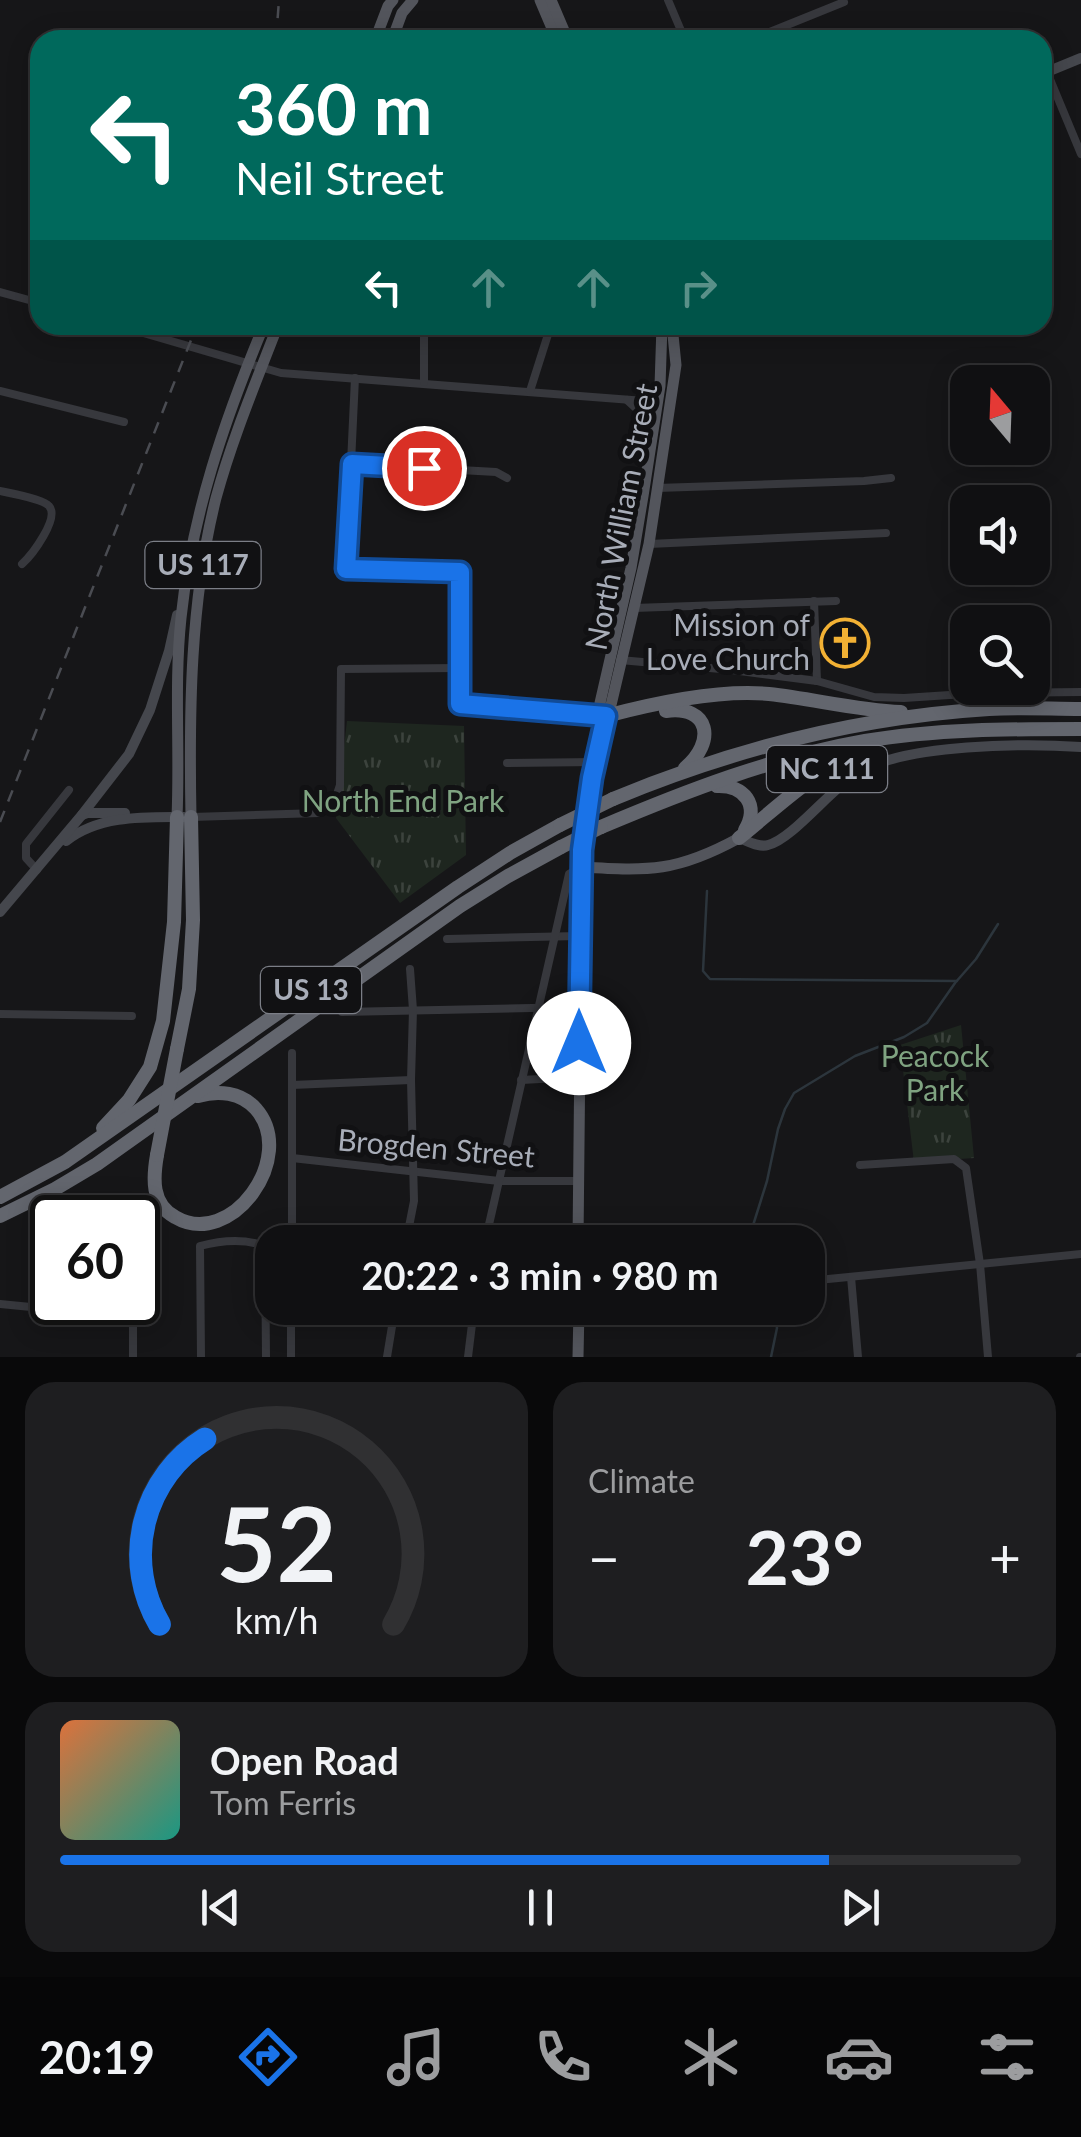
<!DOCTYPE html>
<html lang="en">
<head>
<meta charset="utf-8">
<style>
	:root { --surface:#101012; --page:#1e1e20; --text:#f1f3f6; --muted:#9c9d9f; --line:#303032; --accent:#1a73e8 }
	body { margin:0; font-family:Lato,sans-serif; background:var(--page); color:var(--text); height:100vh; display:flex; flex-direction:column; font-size:38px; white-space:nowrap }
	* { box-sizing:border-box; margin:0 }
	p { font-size:32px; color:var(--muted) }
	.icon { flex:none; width:55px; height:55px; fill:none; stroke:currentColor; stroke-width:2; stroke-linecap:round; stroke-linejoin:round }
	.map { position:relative; height:1357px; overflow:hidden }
	.drawer { display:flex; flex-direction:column; gap:25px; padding:25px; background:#09090a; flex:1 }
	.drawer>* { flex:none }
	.hud { position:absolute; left:30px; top:30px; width:1022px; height:305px; border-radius:30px; box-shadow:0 5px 25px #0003,0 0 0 2px var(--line); background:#00695c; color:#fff; overflow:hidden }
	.needle { width:65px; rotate:341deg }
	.fabs { position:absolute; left:950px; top:365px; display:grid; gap:20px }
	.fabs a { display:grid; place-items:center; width:100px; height:100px; border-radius:20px; background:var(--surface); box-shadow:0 5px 25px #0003,0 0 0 2px var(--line); font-size:50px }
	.speed { position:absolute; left:30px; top:1195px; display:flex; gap:20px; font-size:50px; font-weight:700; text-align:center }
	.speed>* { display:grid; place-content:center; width:130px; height:130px; border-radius:50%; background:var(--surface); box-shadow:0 5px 25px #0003,0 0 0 2px var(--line); line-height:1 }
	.speed .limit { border:5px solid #111; border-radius:15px; background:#fff; color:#111 }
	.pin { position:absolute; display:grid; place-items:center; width:85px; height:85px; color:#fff; margin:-42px; border:5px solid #fff; border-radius:50%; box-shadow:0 2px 10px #0007 }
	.me { position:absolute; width:110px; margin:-55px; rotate:0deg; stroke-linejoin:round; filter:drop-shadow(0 0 8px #0008) }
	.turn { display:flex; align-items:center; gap:35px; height:210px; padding:0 40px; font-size:45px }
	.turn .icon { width:130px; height:130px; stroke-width:2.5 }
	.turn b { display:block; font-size:70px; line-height:85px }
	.lanes { display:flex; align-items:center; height:95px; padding:0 40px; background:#0003; justify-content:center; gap:50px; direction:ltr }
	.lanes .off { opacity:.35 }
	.big { font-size:75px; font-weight:700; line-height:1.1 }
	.drawer .tile { flex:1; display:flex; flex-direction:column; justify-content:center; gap:15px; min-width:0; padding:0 35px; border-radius:30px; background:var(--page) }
	.drawer .dial { align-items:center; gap:0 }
	.dial svg { height:260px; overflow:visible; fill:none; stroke:var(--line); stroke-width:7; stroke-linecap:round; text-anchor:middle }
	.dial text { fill:var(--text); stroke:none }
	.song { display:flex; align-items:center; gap:30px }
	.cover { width:120px; height:120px; border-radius:15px; background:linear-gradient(135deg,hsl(20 70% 55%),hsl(170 70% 35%)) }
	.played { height:10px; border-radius:5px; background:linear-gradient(90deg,var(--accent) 80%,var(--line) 80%) }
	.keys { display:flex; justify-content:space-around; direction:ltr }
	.heat { display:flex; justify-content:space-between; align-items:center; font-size:55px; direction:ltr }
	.drawer .tiles { flex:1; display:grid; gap:25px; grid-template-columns:1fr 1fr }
	.tile:last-child { grid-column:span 2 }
	.trip { position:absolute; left:255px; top:1225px; width:570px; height:100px; border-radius:30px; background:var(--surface); box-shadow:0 5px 25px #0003,0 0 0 2px var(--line); font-weight:700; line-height:100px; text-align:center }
	.tabs { display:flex; height:160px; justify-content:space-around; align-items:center; background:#060607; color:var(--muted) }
	.tabs .icon { width:70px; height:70px }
	.tabs .on { color:var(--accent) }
	.tabs b { font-size:45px; color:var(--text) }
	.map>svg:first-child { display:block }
</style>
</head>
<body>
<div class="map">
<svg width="1081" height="1357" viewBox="0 0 1081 1357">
	<defs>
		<pattern id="park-tufts" width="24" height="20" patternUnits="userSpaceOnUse" patternTransform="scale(2.5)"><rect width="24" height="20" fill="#1e261f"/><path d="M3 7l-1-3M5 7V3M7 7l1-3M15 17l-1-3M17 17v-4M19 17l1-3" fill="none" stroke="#3c433d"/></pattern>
	</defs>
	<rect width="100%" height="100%" fill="#161618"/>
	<g fill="url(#park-tufts)">
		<polygon points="347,721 464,726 466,855 400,903 336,818"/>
		<polygon points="961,1025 974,1158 914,1162 900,1045"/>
	</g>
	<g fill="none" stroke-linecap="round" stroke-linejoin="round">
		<g stroke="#2c353c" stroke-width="2.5">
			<polyline points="707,891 703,971 710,979 957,981"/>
			<polyline points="752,1242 750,1235 767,1181 778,1129 785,1109 794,1093 855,1056 904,1037 927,1023 955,983 976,959 998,924"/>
			<polyline points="771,1357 777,1328 773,1308"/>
		</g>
		<g stroke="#37383d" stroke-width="8">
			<polyline points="668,0 685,40"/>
			<polyline points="750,40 844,2"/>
			<polyline points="1047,72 1081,154"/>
			<polyline points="0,292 40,303"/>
			<polyline points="116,325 281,373 658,402"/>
			<polyline points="424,325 424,382"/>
			<polyline points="355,378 346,569 460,572 460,704 606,716"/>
			<polyline points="0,391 124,422"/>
			<polyline points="530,391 551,325"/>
			<polyline points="627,400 639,411 652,431"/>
			<polyline points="352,464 496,472 507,478"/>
			<polyline points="657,488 864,481 891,478"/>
			<path d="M0,491c10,2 43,8 49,15 11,12 -17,49 -27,58"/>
			<polyline points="649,544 886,533"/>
			<polyline points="814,601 817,681"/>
			<polyline points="634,608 836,601"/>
			<polyline points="620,660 732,670 817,681 874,697 904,698 980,693 1081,692"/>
			<polyline points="507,763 596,762"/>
			<polyline points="192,817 319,813 334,803 340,785 341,669 460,668"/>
			<polyline points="37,870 26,858 26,844 69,790"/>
			<polyline points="447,939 579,936"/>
			<polyline points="342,1012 579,1007"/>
			<polyline points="0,1014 132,1016"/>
			<polyline points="521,1080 579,1077"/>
			<polyline points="292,1085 411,1080"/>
			<polyline points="292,1158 499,1181 577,1181"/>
			<polyline points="860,1165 954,1159 966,1168 980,1264 988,1357"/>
			<polyline points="53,1216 64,1218"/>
			<polyline points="292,1242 292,1053"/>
			<polyline points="406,1242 414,1201 411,1080 413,1010 410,969"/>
			<polyline points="485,1242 569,874 581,867"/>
			<polyline points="851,1277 858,1357"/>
			<polyline points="808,1281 1081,1254"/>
			<polyline points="0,1304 133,1317"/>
			<polyline points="133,1357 133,1302"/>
			<path d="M201,1357l-1,-111c22,-6 43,-8 65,0l1,111"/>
			<polyline points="291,1357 291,1308"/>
			<polyline points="387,1357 395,1308"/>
			<polyline points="468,1357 474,1308"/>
			<polyline points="1080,1357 1081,1357"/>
		</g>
		<g stroke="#45474d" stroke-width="10">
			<polyline points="1042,74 1081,58"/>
			<polyline points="82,815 87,813 125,813"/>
			<path d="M739,838c9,3 20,10 29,7 25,-6 64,-58 91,-73 48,-28 166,-29 222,-25"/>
			<path d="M66,841c33,-26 78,-24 118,-24"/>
			<polyline points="0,912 81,816 129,754 150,710 169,651 177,615"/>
		</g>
		<g stroke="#53555c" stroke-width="11">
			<polyline points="540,0 557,40"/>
			<polyline points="551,0 568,40"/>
			<polyline points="375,40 388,6 393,0"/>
			<polyline points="392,40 402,13 413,0"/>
			<polyline points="606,716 600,703 631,568 643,496 660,386 662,325"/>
			<path d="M177,817c3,-66 -3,-133 4,-199 11,-104 43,-197 83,-293"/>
			<path d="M191,817c-2,-106 -1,-216 25,-319 16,-59 40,-116 62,-173"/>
			<path d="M581,867c69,4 96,5 158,-29"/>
			<polyline points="578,1242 582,850 592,778 606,716 611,705 649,544 676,365 672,325"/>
			<polyline points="578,1357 579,1308"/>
		</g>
		<g stroke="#63666e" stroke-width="14">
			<path d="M666,711c44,-6 50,31 19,57"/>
			<path d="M606,716c49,-13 112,-27 163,-22 45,5 87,16 132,18"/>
			<path d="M717,786c27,-1 43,19 28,44"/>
			<path d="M613,799c120,-50 246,-82 376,-90 31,-2 62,0 92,0"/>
			<path d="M601,827c85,-36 173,-70 264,-86 71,-12 144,-12 216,-12"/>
			<path d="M739,838c39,-31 87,-79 135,-90"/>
			<polyline points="177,1049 189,989 193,920 191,817"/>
			<polyline points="103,1128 129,1100 150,1067 163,1021 174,922 177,817"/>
			<path d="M157,1155c-4,23 -6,49 18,62 56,33 123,-60 81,-108 -15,-17 -38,-19 -58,-13"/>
			<polyline points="0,1197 65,1162 458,887 510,853 560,825"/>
			<polyline points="0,1216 55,1189 97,1164 460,906 508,876 561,847"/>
		</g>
		<g stroke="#4a4c52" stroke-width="2.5" stroke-dasharray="12 10" stroke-linecap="butt">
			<polyline points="276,40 279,0"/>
			<polyline points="0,822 197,325"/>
		</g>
		<g stroke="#63666e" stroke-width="14">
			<polyline points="560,825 613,799"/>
			<polyline points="561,847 601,827"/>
			<polyline points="157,1155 177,1049"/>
		</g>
	</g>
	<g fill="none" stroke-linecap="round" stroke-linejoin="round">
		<g stroke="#114b97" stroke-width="25">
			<polyline id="route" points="424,468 352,464 346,569 460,572 460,704 606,716 592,778 582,850 579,1043"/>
		</g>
		<use href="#route" stroke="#1a73e8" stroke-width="18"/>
	</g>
	<defs>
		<g id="church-ring" transform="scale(2.5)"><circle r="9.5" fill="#111113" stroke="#f2b134" stroke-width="1.5"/><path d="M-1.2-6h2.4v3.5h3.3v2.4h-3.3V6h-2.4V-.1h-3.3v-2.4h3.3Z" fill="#f2b134"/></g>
	</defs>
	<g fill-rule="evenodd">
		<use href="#church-ring" x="845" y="643"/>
	</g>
	<g text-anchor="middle" stroke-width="10" stroke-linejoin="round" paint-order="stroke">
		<g fill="#111113" stroke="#7b7e86" stroke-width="2.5">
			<rect x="145.5" y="542" width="115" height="46" rx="8"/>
			<rect x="767" y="746" width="120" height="46" rx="8"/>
			<rect x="261" y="967" width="100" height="46" rx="8"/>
		</g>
		<g font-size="28" font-weight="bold" fill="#a8adb8">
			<text x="203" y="575">US 117</text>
			<text x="827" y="779">NC 111</text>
			<text x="311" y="1000">US 13</text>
		</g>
		<g font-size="30" fill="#a8adb8" stroke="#111113">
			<text transform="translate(622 517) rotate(-79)" y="10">North William Street</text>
			<text transform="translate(436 1149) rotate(5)" y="10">Brogden Street</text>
		</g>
		<g font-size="30" fill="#a8adb8" stroke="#111113" text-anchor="end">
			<text x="810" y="636">Mission of<tspan x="810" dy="34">Love Church</tspan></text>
		</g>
		<g font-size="30" fill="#7fa381" stroke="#111113">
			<text x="403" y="812">North End Park</text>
			<text x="935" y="1067">Peacock<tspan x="935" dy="34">Park</tspan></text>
		</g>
	</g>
</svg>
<div class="fabs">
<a><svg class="needle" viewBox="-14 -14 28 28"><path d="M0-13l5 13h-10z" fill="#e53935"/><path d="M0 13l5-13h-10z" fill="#9c9d9f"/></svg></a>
<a><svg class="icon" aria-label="sound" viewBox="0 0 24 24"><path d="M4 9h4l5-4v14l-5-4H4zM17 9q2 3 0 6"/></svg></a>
<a><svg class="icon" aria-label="search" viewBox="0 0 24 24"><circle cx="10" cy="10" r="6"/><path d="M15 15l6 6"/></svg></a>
</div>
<div class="speed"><div class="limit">60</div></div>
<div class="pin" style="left:424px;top:468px;background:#d93025"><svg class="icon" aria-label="arrive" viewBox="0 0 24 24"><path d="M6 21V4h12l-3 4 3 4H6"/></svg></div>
<svg class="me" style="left:579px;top:1043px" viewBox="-20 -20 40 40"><circle r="19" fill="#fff"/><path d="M0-13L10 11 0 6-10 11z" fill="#1a73e8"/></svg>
<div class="trip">20:22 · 3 min · 980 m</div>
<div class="hud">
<div class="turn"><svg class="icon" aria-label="left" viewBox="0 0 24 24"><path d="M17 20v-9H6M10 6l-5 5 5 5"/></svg><div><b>360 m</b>Neil Street</div></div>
<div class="lanes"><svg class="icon" aria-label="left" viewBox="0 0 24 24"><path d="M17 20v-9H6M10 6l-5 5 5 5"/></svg><svg class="icon off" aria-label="ahead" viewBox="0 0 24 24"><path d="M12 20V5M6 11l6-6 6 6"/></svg><svg class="icon off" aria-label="ahead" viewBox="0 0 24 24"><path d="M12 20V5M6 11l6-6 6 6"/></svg><svg class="icon off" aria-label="right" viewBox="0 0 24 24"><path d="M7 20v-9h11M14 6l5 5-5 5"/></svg></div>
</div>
</div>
<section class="drawer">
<div class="tiles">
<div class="tile dial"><svg viewBox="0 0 100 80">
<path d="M14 69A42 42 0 1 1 86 69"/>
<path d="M14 69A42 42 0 0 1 28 12" stroke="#1a73e8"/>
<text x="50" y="56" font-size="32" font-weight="700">52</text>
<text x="50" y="72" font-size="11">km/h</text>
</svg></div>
<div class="tile"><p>Climate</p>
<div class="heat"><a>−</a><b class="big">23°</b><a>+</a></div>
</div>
<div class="tile">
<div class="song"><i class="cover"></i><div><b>Open Road</b><p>Tom Ferris</p></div></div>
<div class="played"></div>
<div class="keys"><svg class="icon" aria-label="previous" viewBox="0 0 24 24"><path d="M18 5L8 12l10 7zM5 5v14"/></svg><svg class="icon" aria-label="pause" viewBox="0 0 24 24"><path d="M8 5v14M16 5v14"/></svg><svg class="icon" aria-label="next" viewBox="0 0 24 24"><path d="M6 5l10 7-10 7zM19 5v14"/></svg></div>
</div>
</div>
</section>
<nav class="tabs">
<b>20:19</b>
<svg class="icon on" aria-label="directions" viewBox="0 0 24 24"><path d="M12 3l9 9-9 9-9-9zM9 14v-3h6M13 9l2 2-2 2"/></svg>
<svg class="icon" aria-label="music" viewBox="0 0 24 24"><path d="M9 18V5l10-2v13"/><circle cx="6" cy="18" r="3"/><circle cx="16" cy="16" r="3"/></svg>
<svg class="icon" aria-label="phone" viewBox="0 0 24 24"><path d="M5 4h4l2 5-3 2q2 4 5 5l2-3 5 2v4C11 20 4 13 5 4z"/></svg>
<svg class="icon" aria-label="climate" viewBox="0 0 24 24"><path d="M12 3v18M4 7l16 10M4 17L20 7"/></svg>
<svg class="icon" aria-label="car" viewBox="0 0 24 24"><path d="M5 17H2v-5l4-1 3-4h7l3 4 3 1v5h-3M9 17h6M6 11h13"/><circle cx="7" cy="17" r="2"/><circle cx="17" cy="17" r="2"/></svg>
<svg class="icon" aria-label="filters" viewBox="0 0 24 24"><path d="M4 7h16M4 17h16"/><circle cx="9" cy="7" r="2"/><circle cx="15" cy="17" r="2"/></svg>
</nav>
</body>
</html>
